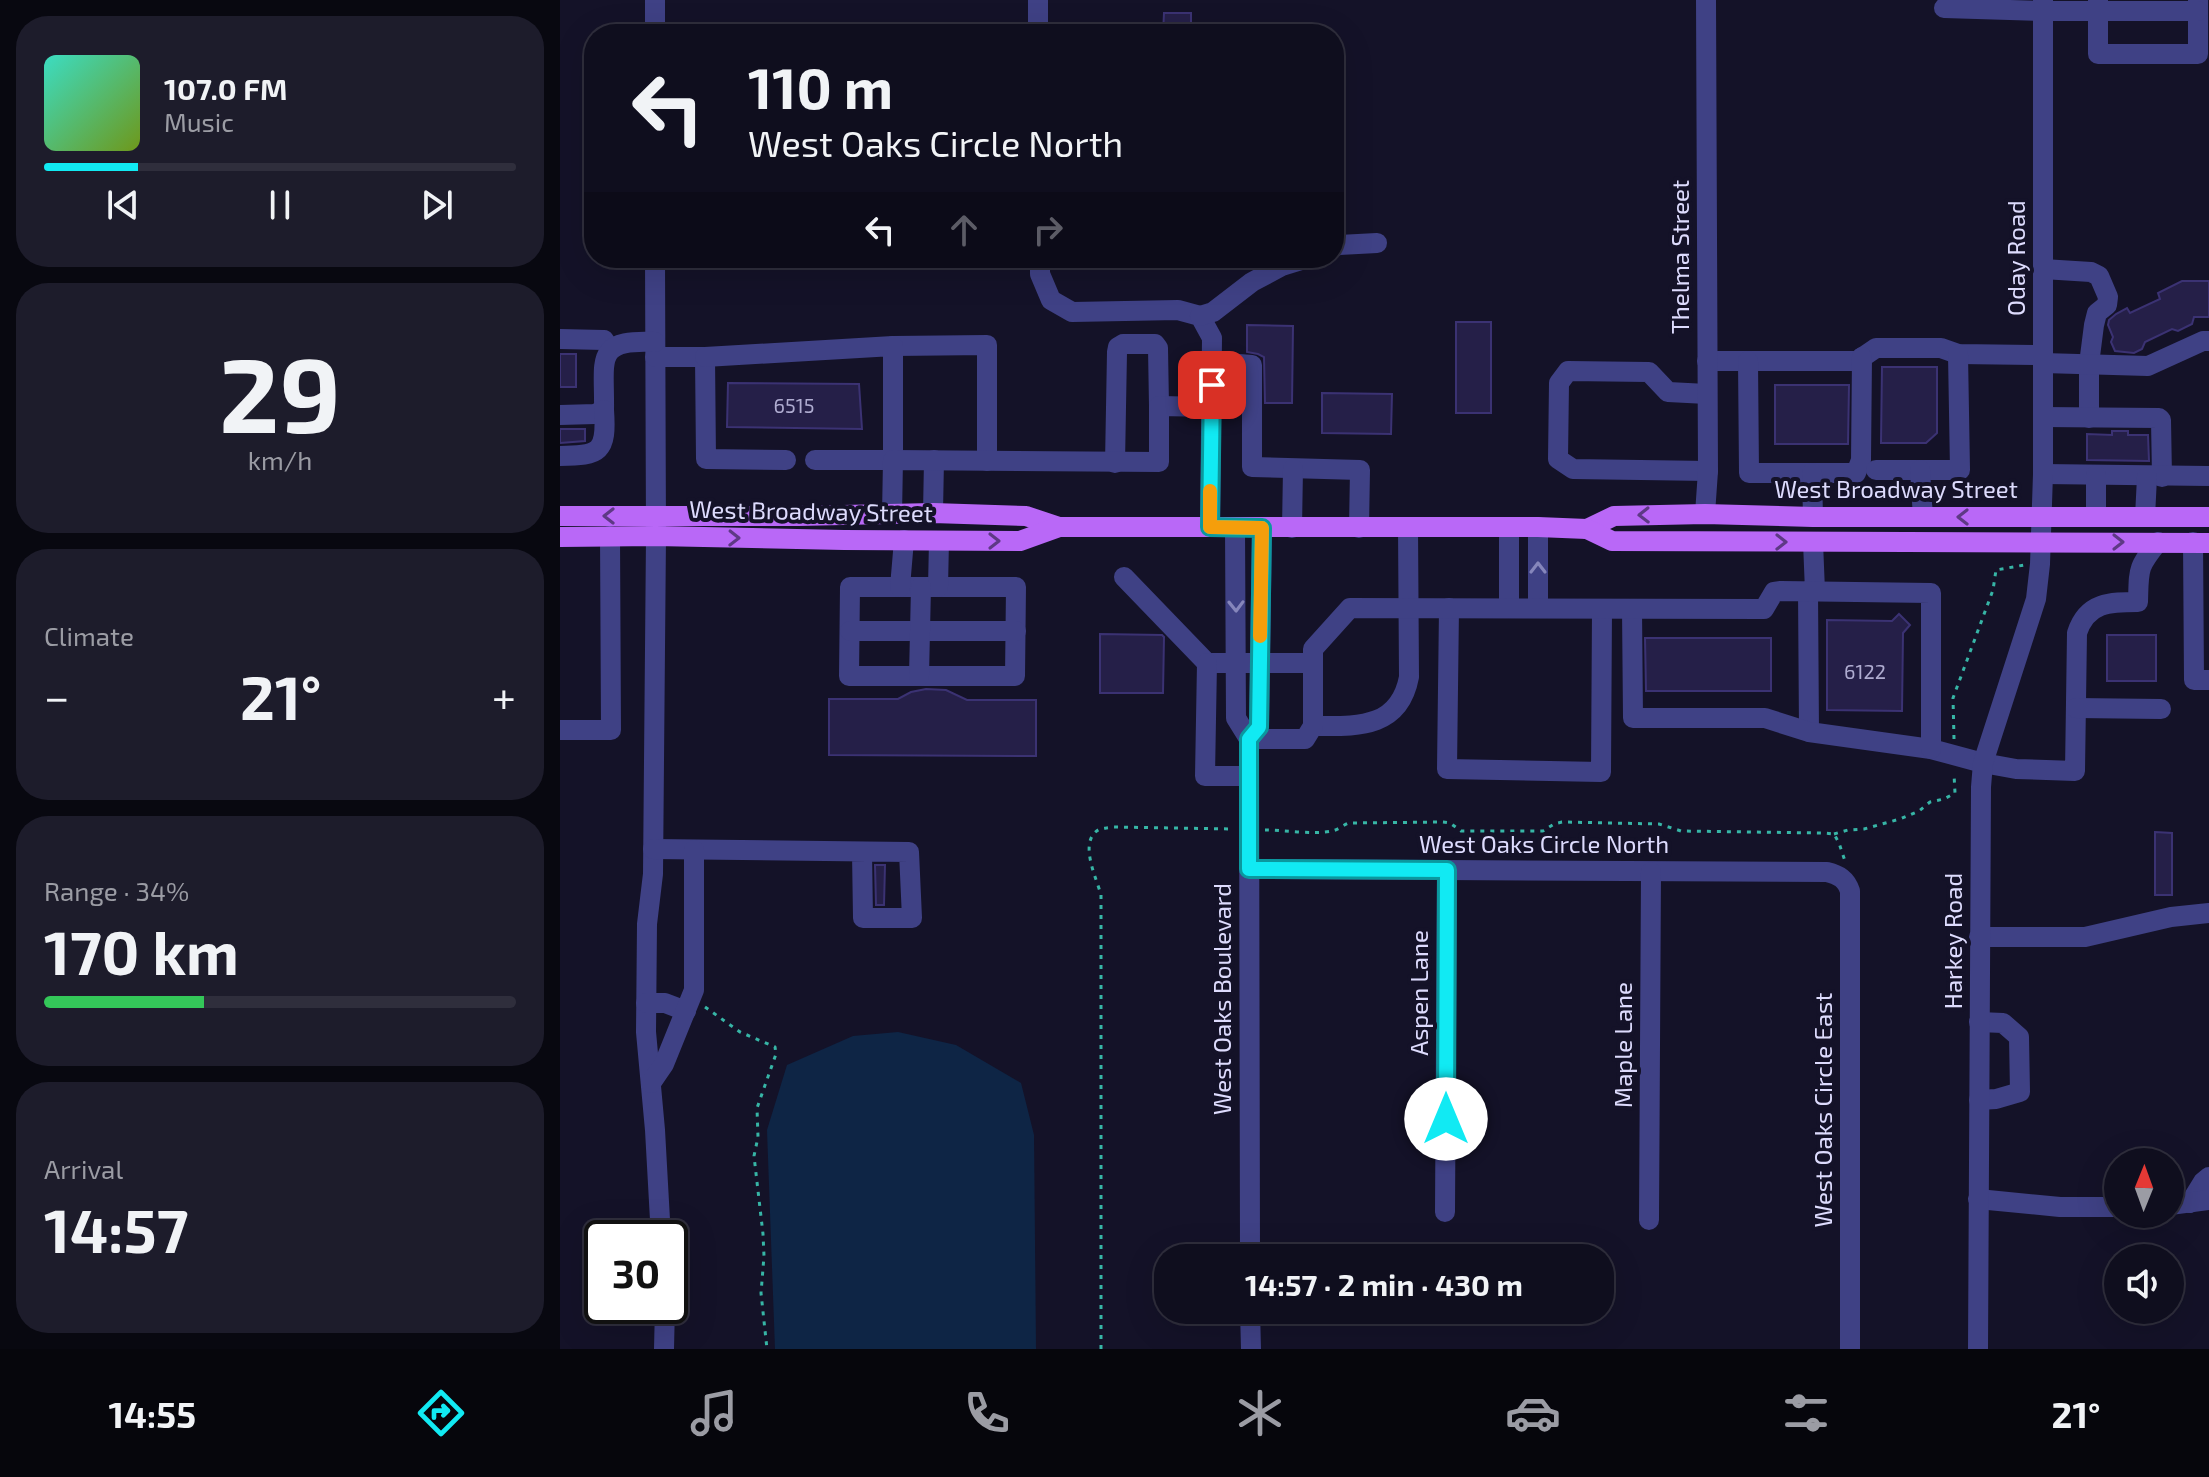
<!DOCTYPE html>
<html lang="en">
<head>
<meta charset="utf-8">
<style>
	:root { --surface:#0f0e1e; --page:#1d1c2b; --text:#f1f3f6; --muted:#9b9ca4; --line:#2f2e3c; --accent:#11eaf3 }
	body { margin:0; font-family:"Exo 2",sans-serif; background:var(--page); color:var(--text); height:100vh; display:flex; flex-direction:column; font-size:30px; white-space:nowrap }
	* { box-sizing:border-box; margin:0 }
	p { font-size:26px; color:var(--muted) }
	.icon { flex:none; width:44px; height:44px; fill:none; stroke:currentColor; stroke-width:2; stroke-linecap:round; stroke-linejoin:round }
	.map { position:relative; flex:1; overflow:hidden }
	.panel { display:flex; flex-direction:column; gap:16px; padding:16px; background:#080810; width:560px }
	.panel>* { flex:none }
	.guide { position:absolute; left:24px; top:24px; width:760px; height:244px; border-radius:32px; box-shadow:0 8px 32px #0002,0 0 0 2px var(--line); background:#0f0e1e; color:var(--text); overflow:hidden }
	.needle { width:52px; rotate:1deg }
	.fabs { position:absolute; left:1544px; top:1148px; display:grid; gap:16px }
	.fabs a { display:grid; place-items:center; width:80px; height:80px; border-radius:50%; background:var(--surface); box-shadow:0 8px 32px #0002,0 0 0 2px var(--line); font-size:40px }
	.speed { position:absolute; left:24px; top:1220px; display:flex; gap:16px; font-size:40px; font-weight:700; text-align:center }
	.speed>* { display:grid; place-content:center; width:104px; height:104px; border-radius:50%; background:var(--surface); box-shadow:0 8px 32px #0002,0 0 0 2px var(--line); line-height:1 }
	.speed .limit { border:4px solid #111; border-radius:12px; background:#fff; color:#111 }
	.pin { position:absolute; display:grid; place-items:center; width:68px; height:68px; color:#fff; margin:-34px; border-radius:16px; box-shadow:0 4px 12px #0006 }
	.me { position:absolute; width:88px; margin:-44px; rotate:0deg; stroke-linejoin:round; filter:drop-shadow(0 0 6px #0008) }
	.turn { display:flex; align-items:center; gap:28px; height:168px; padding:0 32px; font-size:36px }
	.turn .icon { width:104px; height:104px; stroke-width:2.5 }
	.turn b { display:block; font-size:56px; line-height:68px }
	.lanes { display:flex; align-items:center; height:76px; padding:0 32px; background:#0003; justify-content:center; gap:40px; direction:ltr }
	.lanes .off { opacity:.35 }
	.big { font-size:60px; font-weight:700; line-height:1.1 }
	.panel .widget { flex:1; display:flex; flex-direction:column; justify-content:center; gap:12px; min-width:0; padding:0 28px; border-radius:32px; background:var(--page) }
	.panel .dial { align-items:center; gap:0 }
	.dial b { font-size:104px; line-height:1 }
	.song { display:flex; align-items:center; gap:24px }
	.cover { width:96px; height:96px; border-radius:12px; background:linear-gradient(135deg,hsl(170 70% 55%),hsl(80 70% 35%)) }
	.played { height:8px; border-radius:4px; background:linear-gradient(90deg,var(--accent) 20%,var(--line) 20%) }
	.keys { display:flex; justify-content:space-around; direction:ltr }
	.heat { display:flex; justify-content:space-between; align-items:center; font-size:44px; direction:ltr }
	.charge { height:12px; border-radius:6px; background:linear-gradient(90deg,#34c759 34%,var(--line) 0) }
	.trip { position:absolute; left:594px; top:1244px; width:460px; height:80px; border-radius:32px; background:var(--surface); box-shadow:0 8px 32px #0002,0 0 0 2px var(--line); font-weight:700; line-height:80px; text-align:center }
	.tab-bar { display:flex; height:128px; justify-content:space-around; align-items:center; background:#06060c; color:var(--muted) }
	.tab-bar .icon { width:56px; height:56px }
	.tab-bar .active { color:var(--accent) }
	.tab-bar b { font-size:36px; color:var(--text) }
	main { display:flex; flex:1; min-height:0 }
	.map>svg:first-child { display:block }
</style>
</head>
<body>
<main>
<section class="panel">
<div class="widget">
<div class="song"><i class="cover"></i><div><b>107.0 FM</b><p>Music</p></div></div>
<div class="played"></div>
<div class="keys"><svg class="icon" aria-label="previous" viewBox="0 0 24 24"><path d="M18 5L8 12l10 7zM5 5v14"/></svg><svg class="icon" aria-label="pause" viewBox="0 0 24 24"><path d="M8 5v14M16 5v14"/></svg><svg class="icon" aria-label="next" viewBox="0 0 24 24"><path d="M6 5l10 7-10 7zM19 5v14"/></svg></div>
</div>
<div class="widget dial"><b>29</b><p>km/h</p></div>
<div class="widget"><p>Climate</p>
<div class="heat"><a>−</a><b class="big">21°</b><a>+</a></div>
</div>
<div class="widget"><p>Range · 34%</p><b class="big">170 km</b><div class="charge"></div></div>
<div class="widget"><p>Arrival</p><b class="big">14:57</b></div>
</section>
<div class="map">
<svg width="1649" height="1349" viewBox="0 0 1649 1349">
	<rect width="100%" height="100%" fill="#141228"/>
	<polygon fill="#0e2545" points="338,1032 396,1045 461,1083 474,1135 476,1349 215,1349 207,1130 227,1065 293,1036"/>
	<g fill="#251f48" stroke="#3b3273" stroke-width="2">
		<polygon points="604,13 631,13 631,34 603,34"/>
		<polygon points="1622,281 1649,281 1649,317 1634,317 1632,324 1618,331 1612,329 1585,342 1582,349 1574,353 1555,351 1551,342 1553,337 1548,325 1549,320 1556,314 1567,308 1570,313 1600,299 1598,293"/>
		<rect x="896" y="322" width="35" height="91"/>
		<polygon points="687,325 733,326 732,403 705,403 704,357 698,354 687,352"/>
		<rect x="0" y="354" width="16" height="33"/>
		<polygon points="1322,367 1377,367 1377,433 1366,443 1321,443"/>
		<polygon points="168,383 299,384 302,429 167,427"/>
		<polygon points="1215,385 1289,385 1288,444 1215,444"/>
		<polygon points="762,393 832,394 831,434 762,433"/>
		<polygon points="0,429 25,429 25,441 0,443"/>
		<polygon points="1552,431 1568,431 1568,435 1588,435 1589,461 1527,460 1527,434 1552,435"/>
		<polygon points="1339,614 1350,625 1343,633 1342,711 1267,710 1267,620 1332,621"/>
		<polygon points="540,634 602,635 604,637 603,693 540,693"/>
		<rect x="1547" y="635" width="49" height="46"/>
		<polygon points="1085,638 1211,638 1211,691 1086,691"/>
		<polygon points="366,689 386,690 407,700 476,700 476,756 269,755 269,699 338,699 351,692"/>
		<polygon points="1595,832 1612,833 1612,895 1595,895"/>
		<polygon points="315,865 325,865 324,905 316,905"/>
	</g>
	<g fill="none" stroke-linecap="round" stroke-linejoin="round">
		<g stroke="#37b5a6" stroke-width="3" stroke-dasharray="4 6" stroke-linecap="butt">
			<polyline points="1394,739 1393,698 1433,590 1436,570 1464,565"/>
			<path d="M705,830c18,0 50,5 67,1 6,-1 11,-6 17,-8l94,-1 7,1 11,8h82l11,-7 8,-2 97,2 22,7 142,2 11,1 5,9 6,18"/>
			<polyline points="1274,834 1288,830 1304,829 1340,819 1359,811 1370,802 1384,799 1395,793 1394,774"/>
			<polyline points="145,1007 180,1032 215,1047 216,1054 197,1108 198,1137 194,1156 203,1234 204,1256 201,1293 207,1349"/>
			<path d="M541,1349v-454c-4,-16 -24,-55 -1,-66 4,-1 8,-1 13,-2l120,2"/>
		</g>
		<g stroke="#3f4185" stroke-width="20">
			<polyline points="95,0 95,34"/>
			<polyline points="478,0 478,34"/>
			<polyline points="1538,0 1538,54 1638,54 1638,0"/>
			<polyline points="1384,8 1483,11 1638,11"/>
			<polyline points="774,247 779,245 817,243"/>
			<polyline points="95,258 96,536 93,874 87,924 86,1032 95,1130 101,1238"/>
			<polyline points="480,258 480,274 491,300 512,312 618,310 640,316 652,338 650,527"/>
			<polyline points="1483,269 1531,272 1539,276 1548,297 1547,305 1537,313 1534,325 1529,364 1529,418"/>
			<polyline points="640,316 653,312 692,282 722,266 748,258"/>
			<polyline points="0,339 44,340 50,349"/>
			<polyline points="333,346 427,345 427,461"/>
			<polyline points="95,357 145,357 146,459 226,460"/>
			<polyline points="145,357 333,346 333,460 255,460"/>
			<polyline points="1147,361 1297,361 1316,348 1381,348 1398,354 1483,355"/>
			<polyline points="1188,361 1189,473 1296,473 1301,460 1302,357"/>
			<polyline points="652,362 692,365 692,467 800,470 799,528"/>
			<polyline points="1483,363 1588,366 1643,341 1649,341"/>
			<polyline points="1147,394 1108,392 1089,372 1008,371 999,383 998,459 1013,469 1148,471"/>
			<path d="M0,415l35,-1 9,-4c1,-50 -11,-71 51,-68"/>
			<polyline points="1483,417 1599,418 1601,420 1602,477"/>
			<path d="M0,456c40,0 47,-4 44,-46"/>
			<polyline points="555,463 557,352 558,347 563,344 595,344 598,348 599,406"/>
			<polyline points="1316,470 1400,470 1398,354"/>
			<polyline points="1360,470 1363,517"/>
			<polyline points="1252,473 1253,517"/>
			<polyline points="1483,474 1649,476"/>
			<polyline points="1536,475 1536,517"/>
			<polyline points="373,513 374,460"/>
			<polyline points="1145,514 1148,471 1146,0"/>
			<polyline points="332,515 333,460 599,462 599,406 651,407"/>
			<polyline points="1585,517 1587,477"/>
			<polyline points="978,527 978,608"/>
			<polyline points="675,528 676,718 689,739 690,1258"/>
			<polyline points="732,528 733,469"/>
			<polyline points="1253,542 1255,591"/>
			<polyline points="1633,542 1634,680 1649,680"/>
			<polyline points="564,577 647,663 753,663"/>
			<polygon points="290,587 456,587 455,676 289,676"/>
			<polyline points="340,587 344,540"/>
			<polyline points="378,587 379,541"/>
			<polyline points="1248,591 1249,732"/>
			<polyline points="889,608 887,769 1041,772 1042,609"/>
			<polyline points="949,608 949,527"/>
			<path d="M1072,609l1,109h132l44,14 122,17 52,14 33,6 59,2 2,-138c10,-31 33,-31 61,-31 1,-33 -1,-34 20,-60"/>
			<polyline points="290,631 456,631"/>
			<polyline points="647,663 645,776 688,776"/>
			<polyline points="359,676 361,587"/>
			<polyline points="1516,708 1601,709"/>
			<path d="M753,726c42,0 86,4 96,-49l-1,-150"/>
			<polyline points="0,730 51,730 50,536"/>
			<polyline points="689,739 745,739 753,726 753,649 790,608 1204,609 1214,592 1221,591 1371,593 1371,749"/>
			<polyline points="689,739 699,727 702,528"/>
			<polyline points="93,849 349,852 352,918 303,918 302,852"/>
			<path d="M689,869l578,3c12,3 19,7 23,19v458"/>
			<polyline points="1419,937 1525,937 1611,917 1649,913"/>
			<polyline points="86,1003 105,1003 126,1011"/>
			<polyline points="91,1083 104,1064 134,990 134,850"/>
			<polyline points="1419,1100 1436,1099 1460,1092 1459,1037 1443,1023 1419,1022"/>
			<polyline points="1418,1199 1500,1207 1558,1207"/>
			<polyline points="1630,1203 1643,1182 1649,1177"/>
			<polyline points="1610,1205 1649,1200"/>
			<polyline points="885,1212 887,870"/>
			<polyline points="1089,1220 1091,872"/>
			<polyline points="690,1310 691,1349"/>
			<polyline points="104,1349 105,1306"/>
			<polyline points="1418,1349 1421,787 1423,763 1476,599 1480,564 1483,474 1483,0"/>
		</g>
		<g stroke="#b968f7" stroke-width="20">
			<polyline points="0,516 238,516 373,513 466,516 499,527"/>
			<polyline points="1027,529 1054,516 1145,514 1253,517 1649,517"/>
			<polyline points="0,537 96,536 284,540 460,541 499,527 978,527 1027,529 1052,541 1649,543"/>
		</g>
	</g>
	<defs><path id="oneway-chevron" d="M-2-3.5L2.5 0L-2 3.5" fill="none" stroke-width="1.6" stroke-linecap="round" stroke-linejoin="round" transform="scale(2)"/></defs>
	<g stroke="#5e3985">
		<use href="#oneway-chevron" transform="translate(1084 515) rotate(179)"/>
		<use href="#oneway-chevron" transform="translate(49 516) rotate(180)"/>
		<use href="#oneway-chevron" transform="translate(1403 517) rotate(180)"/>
		<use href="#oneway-chevron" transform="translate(174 538) rotate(1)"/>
		<use href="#oneway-chevron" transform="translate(434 541)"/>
		<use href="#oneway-chevron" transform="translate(1221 542)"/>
		<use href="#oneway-chevron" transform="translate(1558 542)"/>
	</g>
	<g stroke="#8686bb">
		<use href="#oneway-chevron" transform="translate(978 568) rotate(-90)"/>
		<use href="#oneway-chevron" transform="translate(676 606) rotate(89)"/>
	</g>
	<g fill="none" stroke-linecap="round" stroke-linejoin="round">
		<g stroke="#0b989e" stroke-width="20">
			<polyline id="route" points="652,385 650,527 702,528 699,727 689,739 689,869 887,870 886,1119"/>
		</g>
		<use href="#route" stroke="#11eaf3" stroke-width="14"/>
		<polyline stroke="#f59e0b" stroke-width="14" points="650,491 650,527 702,528 700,636"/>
	</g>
	<g text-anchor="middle" stroke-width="8" stroke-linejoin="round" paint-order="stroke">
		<g font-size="20" fill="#afacd0">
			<text x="234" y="413">6515</text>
			<text x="1305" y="679">6122</text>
		</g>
		<g font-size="24" fill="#dddbfd" stroke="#141228">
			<text transform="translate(1121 257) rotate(-90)" y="8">Thelma Street</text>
			<text transform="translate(1457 258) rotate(-90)" y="8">Oday Road</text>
			<text x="1336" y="498">West Broadway Street</text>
			<text transform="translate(251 512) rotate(1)" y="8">West Broadway Street</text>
			<text x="984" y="853">West Oaks Circle North</text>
			<text transform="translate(1394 941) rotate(-90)" y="8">Harkey Road</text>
			<text transform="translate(860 993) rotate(-90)" y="8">Aspen Lane</text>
			<text transform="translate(663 999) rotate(-90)" y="8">West Oaks Boulevard</text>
			<text transform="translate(1064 1045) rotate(-90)" y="8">Maple Lane</text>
			<text transform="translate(1264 1110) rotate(-90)" y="8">West Oaks Circle East</text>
		</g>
	</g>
</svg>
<div class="fabs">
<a><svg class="needle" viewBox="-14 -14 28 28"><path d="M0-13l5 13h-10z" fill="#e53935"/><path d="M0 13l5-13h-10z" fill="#9b9ca4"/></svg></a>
<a><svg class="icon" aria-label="sound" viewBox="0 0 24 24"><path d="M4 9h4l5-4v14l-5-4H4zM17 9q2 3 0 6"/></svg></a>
</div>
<div class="speed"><div class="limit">30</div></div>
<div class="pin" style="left:652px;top:385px;background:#d93025"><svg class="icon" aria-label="arrive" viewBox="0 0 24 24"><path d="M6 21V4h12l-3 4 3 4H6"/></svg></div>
<svg class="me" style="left:886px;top:1119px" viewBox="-20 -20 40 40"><circle r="19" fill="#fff"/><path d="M0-13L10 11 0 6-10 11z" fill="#11eaf3"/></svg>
<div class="trip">14:57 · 2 min · 430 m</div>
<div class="guide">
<div class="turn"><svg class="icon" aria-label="left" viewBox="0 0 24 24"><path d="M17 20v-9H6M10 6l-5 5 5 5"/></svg><div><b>110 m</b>West Oaks Circle North</div></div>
<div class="lanes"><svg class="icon" aria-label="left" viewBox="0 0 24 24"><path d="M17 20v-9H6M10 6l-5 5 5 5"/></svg><svg class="icon off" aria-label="ahead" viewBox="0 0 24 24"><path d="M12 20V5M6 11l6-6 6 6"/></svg><svg class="icon off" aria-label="right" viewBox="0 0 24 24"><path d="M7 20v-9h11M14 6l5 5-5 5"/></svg></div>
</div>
</div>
</main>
<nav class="tab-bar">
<b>14:55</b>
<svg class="icon active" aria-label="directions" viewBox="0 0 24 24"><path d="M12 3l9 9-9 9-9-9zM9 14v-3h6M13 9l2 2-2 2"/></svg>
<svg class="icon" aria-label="music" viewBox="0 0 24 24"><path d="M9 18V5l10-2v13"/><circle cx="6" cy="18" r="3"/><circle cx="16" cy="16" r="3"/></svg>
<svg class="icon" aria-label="phone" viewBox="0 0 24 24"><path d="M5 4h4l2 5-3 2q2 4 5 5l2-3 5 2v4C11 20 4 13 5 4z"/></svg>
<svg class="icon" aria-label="climate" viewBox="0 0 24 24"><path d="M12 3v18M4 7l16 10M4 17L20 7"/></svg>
<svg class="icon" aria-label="car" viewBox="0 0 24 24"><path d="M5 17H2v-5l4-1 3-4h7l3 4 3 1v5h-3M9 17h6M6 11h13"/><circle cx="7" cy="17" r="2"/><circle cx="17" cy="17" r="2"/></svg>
<svg class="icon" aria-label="filters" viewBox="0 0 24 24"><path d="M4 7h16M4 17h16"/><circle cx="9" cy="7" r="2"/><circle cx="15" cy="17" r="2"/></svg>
<b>21°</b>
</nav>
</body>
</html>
